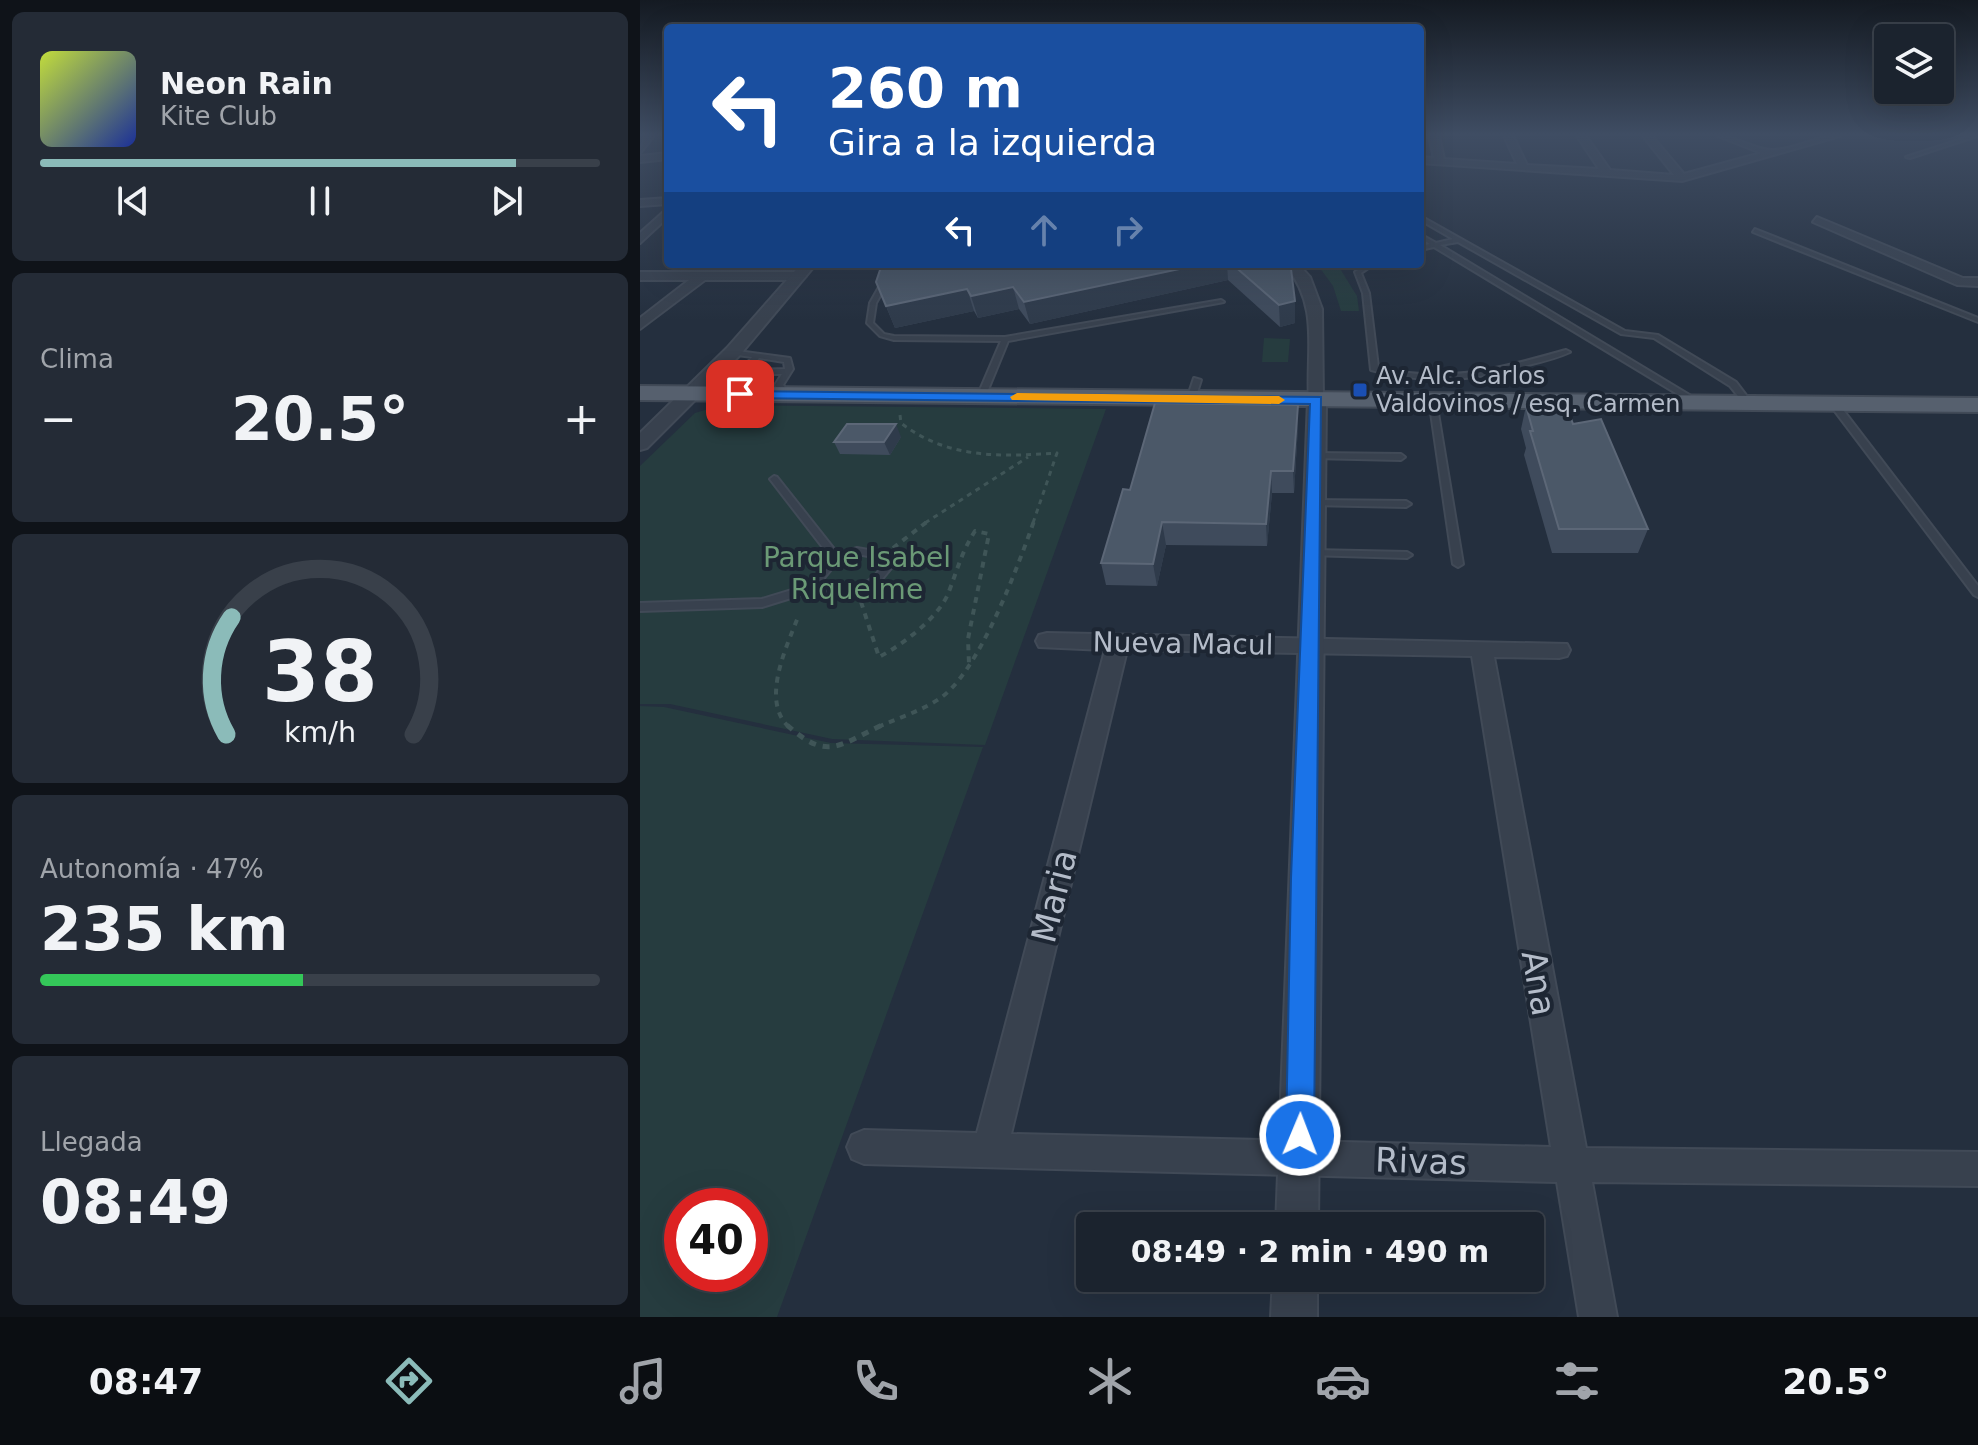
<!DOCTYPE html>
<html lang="es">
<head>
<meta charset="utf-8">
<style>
	:root { --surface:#1b232e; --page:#242b36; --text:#f1f3f6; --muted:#a0a4aa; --line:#39404a; --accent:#8bbbb9 }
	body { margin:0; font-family:"DejaVu Sans",sans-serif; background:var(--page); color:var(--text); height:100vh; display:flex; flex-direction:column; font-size:30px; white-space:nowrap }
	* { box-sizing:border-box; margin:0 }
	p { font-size:26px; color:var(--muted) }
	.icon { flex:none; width:44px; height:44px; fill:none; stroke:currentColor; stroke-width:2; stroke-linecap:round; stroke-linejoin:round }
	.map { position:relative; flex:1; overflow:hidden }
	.drawer { display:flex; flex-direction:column; gap:12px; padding:12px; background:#0f1319; width:640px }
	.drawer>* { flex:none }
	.hud { position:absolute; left:24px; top:24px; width:760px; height:244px; border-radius:8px; box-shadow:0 8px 32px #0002,0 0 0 2px var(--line); background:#1a4fa0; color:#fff; overflow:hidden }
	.fabs { position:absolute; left:1234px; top:24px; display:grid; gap:16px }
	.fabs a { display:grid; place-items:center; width:80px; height:80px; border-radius:8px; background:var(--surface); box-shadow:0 8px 32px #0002,0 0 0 2px var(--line); font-size:40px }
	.speed { position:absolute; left:24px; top:1188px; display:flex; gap:16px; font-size:40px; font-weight:700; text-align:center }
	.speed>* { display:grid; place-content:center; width:104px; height:104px; border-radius:50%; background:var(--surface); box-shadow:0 8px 32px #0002,0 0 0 2px var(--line); line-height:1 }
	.speed .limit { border:12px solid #d22; background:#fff; color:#111 }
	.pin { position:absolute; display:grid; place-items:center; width:68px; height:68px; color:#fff; margin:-34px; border-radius:16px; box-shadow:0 4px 12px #0006 }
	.me { position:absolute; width:88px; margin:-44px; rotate:1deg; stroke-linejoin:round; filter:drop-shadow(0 0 6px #0008) }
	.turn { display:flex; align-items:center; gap:28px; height:168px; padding:0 32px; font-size:36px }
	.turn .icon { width:104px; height:104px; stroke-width:2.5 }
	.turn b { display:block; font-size:56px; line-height:68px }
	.lanes { display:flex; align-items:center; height:76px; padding:0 32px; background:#0003; justify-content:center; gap:40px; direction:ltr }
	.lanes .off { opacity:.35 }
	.big { font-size:60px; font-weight:800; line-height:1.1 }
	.drawer .widget { flex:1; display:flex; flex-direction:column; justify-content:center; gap:12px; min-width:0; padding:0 28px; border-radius:12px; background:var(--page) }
	.drawer .dial { align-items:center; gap:0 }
	.dial svg { height:208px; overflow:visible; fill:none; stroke:var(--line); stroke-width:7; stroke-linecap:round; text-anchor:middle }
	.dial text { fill:var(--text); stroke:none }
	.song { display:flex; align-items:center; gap:24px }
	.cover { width:96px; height:96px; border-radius:12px; background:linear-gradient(135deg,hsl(70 70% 55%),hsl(230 70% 35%)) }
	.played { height:8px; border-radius:4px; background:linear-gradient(90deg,var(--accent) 85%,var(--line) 85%) }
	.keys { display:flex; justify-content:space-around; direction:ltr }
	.heat { display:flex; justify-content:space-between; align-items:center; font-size:44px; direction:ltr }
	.charge { height:12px; border-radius:6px; background:linear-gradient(90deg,#34c759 47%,var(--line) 0) }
	.trip { position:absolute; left:436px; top:1212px; width:468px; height:80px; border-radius:8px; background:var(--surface); box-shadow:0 8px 32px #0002,0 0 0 2px var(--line); font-weight:800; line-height:80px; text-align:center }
	.tabs { display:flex; height:128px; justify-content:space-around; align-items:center; background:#0b0e12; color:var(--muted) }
	.tabs .icon { width:56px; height:56px }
	.tabs .on { color:var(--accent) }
	.tabs b { font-size:36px; color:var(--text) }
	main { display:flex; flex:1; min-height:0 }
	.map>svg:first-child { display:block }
</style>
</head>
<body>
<main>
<section class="drawer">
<div class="widget">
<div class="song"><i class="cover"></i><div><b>Neon Rain</b><p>Kite Club</p></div></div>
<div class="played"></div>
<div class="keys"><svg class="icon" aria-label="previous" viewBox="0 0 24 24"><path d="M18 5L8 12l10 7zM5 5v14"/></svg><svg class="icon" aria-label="pause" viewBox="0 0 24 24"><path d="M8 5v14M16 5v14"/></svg><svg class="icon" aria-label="next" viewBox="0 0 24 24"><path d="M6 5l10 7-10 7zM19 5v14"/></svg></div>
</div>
<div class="widget"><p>Clima</p>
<div class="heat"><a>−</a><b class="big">20.5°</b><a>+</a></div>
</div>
<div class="widget dial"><svg viewBox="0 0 100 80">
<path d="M14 69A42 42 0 1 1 86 69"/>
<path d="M14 69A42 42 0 0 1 16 24" stroke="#8bbbb9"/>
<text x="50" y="56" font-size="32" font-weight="700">38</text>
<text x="50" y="72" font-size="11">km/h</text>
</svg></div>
<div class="widget"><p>Autonomía · 47%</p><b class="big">235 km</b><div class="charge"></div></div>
<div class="widget"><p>Llegada</p><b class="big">08:49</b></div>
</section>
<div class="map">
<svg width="1338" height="1317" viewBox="0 0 1338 1317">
	<rect width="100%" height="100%" fill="#242f3e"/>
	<g fill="#263c3f" fill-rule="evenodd">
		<polygon points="677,264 699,267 717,296 719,311 701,311 693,286"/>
		<polygon points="624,338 650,339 648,362 622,362"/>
		<polygon points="82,405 466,409 345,745 192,739 30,704 0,704 0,466 55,413"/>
		<path d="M0,706l24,1 167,36 152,4 -206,570h-137zM110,1206v68h-68v-68z"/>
	</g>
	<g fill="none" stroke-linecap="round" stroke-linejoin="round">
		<g stroke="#414a57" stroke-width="4">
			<g id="service">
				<polygon points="1331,136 1337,136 1270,158 1266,157"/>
				<polygon points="780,218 784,218 985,331 1018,335 1096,382 1112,403 1105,405 1090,386 1014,338 981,334 818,242 800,245 1061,402 1054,404 794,247 780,250 780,246 790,244 780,238 780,234 796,243 813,239 780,220"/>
				<polygon points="1115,229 1338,318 1338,322 1113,232"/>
				<polygon points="252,264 258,264 236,303 233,323 244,334 254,336 365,337 581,300 584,302 368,341 345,397 341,399 337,397 361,341 254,340 240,336 227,323 230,303"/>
				<path d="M727,264h7l-13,9 8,20 9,74c67,18 123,1 188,-17l4,2c-13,6 -29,10 -42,13 -56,16 -100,20 -157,5l-8,-77 -8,-21z"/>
				<path d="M90,350l60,8 3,11 -10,16 8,10 -1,2h-6l-9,-12 7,-11h-35c-7,11 -15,20 -29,20v-4l14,-6 11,-15 -30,4h-3v-4l36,-4 6,-8 -22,-3zM119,358l25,4 1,7 -35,1z"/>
				<polygon points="554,378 561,380 555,399 551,401 547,399"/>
				<polygon points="789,399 796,401 823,564 818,567 813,564"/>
				<polygon points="1191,402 1197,402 1338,586 1338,597 1334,595 1191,406"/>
				<polygon points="675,453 761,454 765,457 761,460 672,458 671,456"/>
				<path d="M134,476l3,1 61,77 19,-6 29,5 6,14 -14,17 -17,9 -13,3h-10l-18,-7 -58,18 -122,4v-8l122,-4 53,-16 -1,-5 17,-20 -61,-79zM217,554l22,4 3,9c-13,19 -36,28 -57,16l-1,-5 15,-18z"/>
				<polygon points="673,500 766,501 771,504 766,507 670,505 670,501"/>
				<polygon points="672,550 767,552 772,555 767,558 669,555 667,553"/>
			</g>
		</g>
		<g stroke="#414a57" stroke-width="4">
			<g id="minor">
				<polygon points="5,136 14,136 0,153"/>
				<path d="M789,136h10l5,23 73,5 -13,-28h9l14,29 72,4 -22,-33h9l24,34 64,5 -31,-39h9l32,38 77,-21 -43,-17c19,0 36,14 54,14 23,0 44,-15 68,-14l-158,45 -262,-18v-6l14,1z"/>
				<polygon points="28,153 28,159 0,162 0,156"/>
				<polygon points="28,198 28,204 0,206 0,200"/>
				<polygon points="28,208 28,217 0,243 0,233"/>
				<polygon points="1177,217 1323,278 1338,278 1338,286 1317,285 1173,222"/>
				<path d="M645,264h13l12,13 12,32 1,94 -14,-3c-3,-53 11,-92 -24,-136z"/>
				<polygon points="0,272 160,272 166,276 160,280 65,280 0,329 0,318 49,280 0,280"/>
				<path d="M407,633l520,11 3,6 -3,6 -8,2 -65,-1 92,491 392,4v34l-386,-4 25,135h-38l-22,-135 -693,-18 -12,-5 -5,-12 5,-12 12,-5 113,3 128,-483 -66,-3 -3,-6 3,-6zM487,650l345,6 79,491 -540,-13z"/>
			</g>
		</g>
		<g stroke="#414a57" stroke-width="4">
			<g id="tertiary">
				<polygon points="161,264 176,264 99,356 7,448 0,450 0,433 87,348"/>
				<polygon points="677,394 686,400 678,1226 636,1226 668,400"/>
				<polygon points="633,1278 677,1278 677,1317 631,1317"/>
			</g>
		</g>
		<g stroke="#414a57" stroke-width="4">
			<polygon id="primary" points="0,386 1338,398 1338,412 0,400"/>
		</g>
		<g stroke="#3f5557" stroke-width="3" stroke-dasharray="5 5" stroke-linecap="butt">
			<path d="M260,415l1,8c46,36 101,34 156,30l-24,70"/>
			<polyline points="285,523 388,457"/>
		</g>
		<g stroke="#3f5557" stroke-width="4" stroke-dasharray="6 6" stroke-linecap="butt">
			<polyline points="253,548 288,521"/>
			<path d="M221,602l18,55c23,-12 58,-38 69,-63 9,-23 13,-41 27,-63l14,3 -21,105 1,25"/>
			<path d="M149,727c-29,-26 -2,-81 9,-110"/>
			<path d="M238,727c20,-9 43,-16 61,-28 40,-26 79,-133 95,-178"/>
		</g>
		<path stroke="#3f5557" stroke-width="5" stroke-dasharray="7 7" stroke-linecap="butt" d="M147,725c40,36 51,21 95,0"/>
		<use href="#service" fill="#38414e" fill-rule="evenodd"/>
		<use href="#minor" fill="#38414e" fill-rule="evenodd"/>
		<use href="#tertiary" fill="#38414e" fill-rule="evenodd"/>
		<use href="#primary" fill="#56606e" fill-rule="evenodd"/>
	</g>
	<g fill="#3f4b5c">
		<polygon points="242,264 648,264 655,301 655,323 640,327 588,280 390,324 379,309 338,318 334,311 255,328 236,282"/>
		<polygon points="658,405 658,426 654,493 632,493 627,546 526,545 517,586 466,585 461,563 490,490"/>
		<polygon points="886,406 933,424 1008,529 998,553 912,553 884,455 886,448 881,429"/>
		<polygon points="261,437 250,455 200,454 194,442"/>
	</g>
	<g fill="#2f3b4b">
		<polygon points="563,264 587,264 588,280 390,324 384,302"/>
		<polygon points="373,287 379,309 338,318 331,296"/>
		<polygon points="327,289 334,311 255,328 246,306"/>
		<polygon points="655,301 655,323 640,327 639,305"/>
		<polygon points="658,405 658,426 654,493 653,471"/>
		<polygon points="256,424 261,437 250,455 244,442"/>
		<polygon points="631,471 632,493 627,546 626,524"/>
		<polygon points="522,522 526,545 517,586 513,564"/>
	</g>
	<g fill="#4b5868" stroke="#5c6777" stroke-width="2">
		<polygon points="242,264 563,264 384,302 373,287 331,296 327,289 246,306 236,282"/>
		<polygon points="592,264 648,264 651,269 655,301 639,305"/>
		<polygon points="515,403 658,405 653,471 631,471 626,524 522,522 513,564 461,563 483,489 490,490"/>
		<polygon points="886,406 927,407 933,424 961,419 1008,529 919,529 890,431 893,431"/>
		<polygon points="207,424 256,424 244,442 194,442"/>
	</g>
	<linearGradient id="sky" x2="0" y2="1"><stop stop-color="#141a22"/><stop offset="0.42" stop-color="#3f4d63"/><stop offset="1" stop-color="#3f4d63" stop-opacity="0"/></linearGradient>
	<rect width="1338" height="320" fill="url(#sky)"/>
	<polygon fill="#1a73e8" stroke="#114b97" stroke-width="2" points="95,391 681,397 674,1135 670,1144 660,1149 650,1144 646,1135 651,878 670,404 100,398 93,394"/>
	<polygon fill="#f59e0b" points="377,393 639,396 645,400 639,404 372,400 370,397"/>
	<rect fill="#1a4fb4" stroke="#1d2633" stroke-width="3" x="712" y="382" width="16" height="16" rx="4"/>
	<g text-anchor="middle" stroke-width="8" stroke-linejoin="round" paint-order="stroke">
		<g font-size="24" fill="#b4bcc9" stroke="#1d2633" text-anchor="start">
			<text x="736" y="384">Av. Alc. Carlos<tspan x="736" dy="28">Valdovinos / esq. Carmen</tspan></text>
		</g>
		<g font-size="28" fill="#6b9a76" stroke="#1d2633">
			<text x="217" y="567">Parque Isabel<tspan x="217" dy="32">Riquelme</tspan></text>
		</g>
		<g font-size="28" fill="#b4bcc9" stroke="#1d2633">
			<text transform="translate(543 643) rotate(1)" y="10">Nueva Macul</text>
		</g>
		<g font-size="34" fill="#b4bcc9" stroke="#1d2633">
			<text transform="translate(414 896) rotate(-76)" y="12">Maria</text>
			<text transform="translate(899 983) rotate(80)" y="12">Ana</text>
			<text transform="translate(781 1161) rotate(2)" y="12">Rivas</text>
		</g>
	</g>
</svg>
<div class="fabs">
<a><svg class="icon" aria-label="layers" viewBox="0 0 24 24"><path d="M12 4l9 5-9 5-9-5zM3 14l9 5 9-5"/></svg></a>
</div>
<div class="speed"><div class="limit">40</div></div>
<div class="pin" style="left:100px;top:394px;background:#d93025"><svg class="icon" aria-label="arrive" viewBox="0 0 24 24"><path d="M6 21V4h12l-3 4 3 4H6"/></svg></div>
<svg class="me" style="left:660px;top:1135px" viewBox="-20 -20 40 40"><circle r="17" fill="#1a73e8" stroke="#fff" stroke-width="3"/><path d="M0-11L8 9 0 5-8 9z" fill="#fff"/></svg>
<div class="trip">08:49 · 2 min · 490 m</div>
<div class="hud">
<div class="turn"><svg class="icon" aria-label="left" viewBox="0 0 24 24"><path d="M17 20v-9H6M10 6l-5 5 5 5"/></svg><div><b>260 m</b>Gira a la izquierda</div></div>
<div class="lanes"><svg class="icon" aria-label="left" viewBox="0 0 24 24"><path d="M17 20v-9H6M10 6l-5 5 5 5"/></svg><svg class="icon off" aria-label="ahead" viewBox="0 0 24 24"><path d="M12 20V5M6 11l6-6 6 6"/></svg><svg class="icon off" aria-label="right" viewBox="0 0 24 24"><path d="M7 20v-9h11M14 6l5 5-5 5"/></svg></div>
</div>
</div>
</main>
<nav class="tabs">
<b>08:47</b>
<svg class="icon on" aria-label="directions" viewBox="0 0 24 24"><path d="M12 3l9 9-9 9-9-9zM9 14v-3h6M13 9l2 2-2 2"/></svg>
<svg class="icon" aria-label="music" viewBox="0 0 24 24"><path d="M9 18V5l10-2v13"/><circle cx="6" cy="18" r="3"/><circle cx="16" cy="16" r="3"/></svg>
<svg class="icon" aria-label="phone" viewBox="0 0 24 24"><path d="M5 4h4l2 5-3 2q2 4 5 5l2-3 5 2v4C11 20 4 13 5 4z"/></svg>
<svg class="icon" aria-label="climate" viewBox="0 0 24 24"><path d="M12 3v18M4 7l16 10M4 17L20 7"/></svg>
<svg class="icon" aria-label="car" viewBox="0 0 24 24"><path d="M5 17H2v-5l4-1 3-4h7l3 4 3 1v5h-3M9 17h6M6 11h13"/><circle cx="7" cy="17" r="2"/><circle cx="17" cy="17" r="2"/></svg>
<svg class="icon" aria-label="filters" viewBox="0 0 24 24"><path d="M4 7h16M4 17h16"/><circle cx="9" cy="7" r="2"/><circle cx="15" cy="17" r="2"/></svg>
<b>20.5°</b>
</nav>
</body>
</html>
